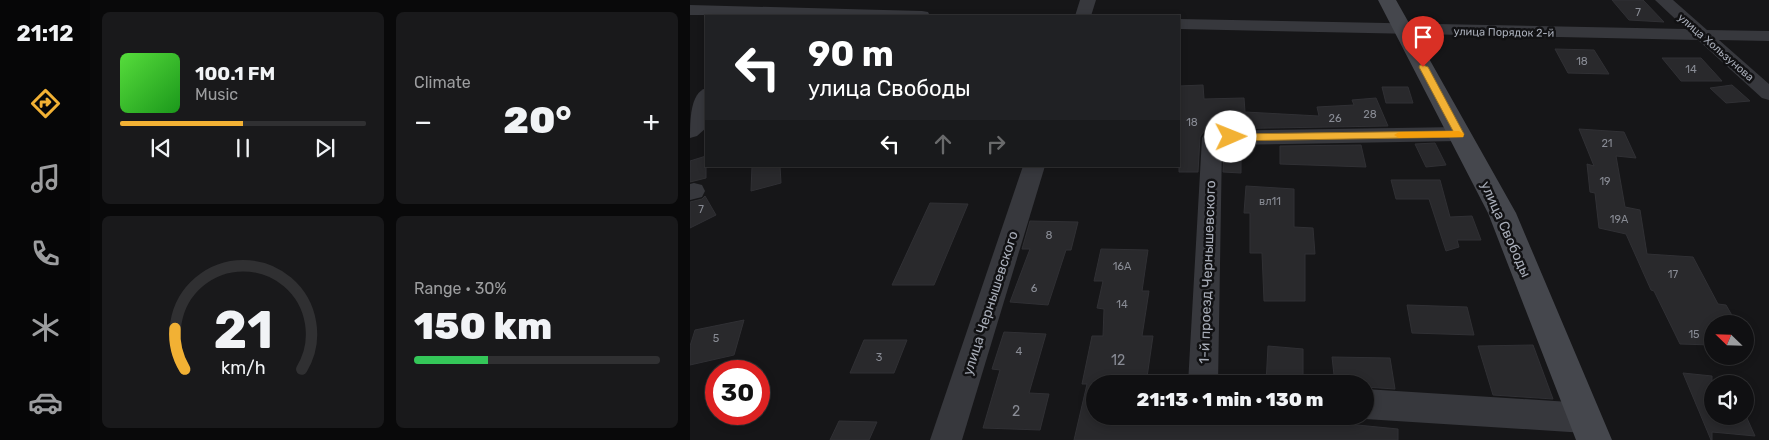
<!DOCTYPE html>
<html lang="en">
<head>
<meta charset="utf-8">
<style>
	:root { --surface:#101012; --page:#19191b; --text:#f1f3f6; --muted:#9c9d9f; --line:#303032; --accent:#f2b134 }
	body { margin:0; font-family:Rubik,sans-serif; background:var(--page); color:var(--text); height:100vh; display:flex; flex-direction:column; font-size:19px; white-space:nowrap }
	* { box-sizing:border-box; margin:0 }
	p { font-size:16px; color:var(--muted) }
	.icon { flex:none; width:28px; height:28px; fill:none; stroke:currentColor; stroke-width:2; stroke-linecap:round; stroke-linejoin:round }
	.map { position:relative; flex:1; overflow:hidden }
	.drawer { display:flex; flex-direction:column; gap:12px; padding:12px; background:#09090a; width:600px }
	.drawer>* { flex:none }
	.guide { position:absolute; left:15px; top:15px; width:475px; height:152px; border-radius:0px; box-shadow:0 2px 8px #0003,0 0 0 1px var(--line); background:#202124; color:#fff; overflow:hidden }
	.needle { width:32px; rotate:293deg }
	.buttons { position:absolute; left:1014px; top:315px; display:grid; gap:10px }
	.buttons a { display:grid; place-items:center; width:50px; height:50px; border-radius:50%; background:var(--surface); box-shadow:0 2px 8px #0003,0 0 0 1px var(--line); font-size:25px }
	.speed { position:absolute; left:15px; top:360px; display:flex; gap:10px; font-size:25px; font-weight:700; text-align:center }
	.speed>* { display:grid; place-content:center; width:65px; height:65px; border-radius:50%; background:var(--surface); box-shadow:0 2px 8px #0003,0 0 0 1px var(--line); line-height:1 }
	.speed .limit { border:8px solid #d22; background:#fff; color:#111 }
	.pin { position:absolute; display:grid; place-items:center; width:42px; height:42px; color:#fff; margin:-51px -21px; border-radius:50% 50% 50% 0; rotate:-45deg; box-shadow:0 0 5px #0007 }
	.pin .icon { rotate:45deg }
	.me { position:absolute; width:55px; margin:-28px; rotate:89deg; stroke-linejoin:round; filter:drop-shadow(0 0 4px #0008) }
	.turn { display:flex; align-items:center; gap:18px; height:105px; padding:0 20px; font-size:22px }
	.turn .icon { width:65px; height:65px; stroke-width:2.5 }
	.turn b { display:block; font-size:35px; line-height:42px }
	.lanes { display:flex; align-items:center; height:48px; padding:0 20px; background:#0003; justify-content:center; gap:25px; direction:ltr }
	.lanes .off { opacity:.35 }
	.big { font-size:38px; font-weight:800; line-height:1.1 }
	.drawer .tile { flex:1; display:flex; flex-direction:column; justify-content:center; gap:8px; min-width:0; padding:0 18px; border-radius:8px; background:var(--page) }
	.drawer .dial { align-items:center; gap:0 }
	.dial svg { height:130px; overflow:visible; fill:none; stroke:var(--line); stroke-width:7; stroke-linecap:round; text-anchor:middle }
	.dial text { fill:var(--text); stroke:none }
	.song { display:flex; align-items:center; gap:15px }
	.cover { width:60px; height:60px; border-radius:8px; background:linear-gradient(135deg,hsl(110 70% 55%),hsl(120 70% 35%)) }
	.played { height:5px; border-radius:2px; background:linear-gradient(90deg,var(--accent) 50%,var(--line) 50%) }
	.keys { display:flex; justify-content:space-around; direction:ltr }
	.heat { display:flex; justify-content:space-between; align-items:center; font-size:28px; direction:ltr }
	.charge { height:8px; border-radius:4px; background:linear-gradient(90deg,#34c759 30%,var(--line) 0) }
	.drawer .tiles { flex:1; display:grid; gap:12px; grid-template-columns:repeat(2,1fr) }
	.trip { position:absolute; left:396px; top:375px; width:288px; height:50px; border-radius:25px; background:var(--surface); box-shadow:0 2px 8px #0003,0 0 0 1px var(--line); font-weight:800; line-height:50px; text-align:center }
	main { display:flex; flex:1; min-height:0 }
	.dock { display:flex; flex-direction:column; width:90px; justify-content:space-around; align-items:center; background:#060607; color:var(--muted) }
	.dock .icon { width:35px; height:35px }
	.dock .current { color:var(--accent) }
	.dock b { font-size:22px; color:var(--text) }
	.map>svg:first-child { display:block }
</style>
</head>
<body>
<main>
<nav class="dock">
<b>21:12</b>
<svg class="icon current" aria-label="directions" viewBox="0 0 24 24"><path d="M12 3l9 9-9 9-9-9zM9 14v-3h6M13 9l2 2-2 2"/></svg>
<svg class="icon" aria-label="music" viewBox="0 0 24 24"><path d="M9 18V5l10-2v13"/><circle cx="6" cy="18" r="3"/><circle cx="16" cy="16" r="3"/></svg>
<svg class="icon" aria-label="phone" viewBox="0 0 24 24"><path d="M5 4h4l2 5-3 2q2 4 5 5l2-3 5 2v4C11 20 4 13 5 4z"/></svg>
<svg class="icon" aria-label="climate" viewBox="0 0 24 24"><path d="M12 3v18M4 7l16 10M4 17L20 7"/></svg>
<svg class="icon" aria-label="car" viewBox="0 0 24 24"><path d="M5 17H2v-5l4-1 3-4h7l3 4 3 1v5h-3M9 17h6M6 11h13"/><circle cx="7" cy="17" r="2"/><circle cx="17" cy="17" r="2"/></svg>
</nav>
<section class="drawer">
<div class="tiles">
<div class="tile">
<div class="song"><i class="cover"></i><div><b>100.1 FM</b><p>Music</p></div></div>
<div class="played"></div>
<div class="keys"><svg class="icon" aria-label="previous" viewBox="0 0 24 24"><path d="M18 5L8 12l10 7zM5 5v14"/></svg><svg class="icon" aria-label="pause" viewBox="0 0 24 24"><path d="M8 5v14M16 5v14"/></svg><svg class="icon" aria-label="next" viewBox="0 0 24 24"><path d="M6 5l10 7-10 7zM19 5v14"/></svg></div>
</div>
<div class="tile"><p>Climate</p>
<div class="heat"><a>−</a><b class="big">20°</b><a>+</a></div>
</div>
<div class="tile dial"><svg viewBox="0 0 100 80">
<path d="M14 69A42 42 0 1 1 86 69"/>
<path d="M14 69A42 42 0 0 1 8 44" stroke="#f2b134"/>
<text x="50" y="56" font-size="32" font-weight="700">21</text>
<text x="50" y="72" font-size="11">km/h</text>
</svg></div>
<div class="tile"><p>Range · 30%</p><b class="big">150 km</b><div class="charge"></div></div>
</div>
</section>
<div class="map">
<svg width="1079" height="440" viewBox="0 0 1079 440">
	<rect width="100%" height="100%" fill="#161618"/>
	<g fill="#29292c" stroke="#303034">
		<polygon points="922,0 953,0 974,22 939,20"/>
		<polygon points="865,49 904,50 919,74 878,73"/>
		<polygon points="972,58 1011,58 1032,81 991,81"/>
		<polygon points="513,85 514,99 554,98 555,112 629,116 627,107 664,105 662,100 686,98 698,126 521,129 514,131 510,137 508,172 489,172 489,86"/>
		<polygon points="1042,85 1060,101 1036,103 1020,88"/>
		<polygon points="692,87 718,87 723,103 696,103"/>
		<polygon points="889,129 934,132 946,158 926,156 935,207 950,210 957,254 1003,257 1028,304 1036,305 1047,324 1022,324 1022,345 990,344 964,291 961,290 936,234 909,228 905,193 900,192 897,164 904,166"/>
		<polygon points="745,143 756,165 736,167 725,144"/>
		<polygon points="671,145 676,167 590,164 590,146"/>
		<polygon points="534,147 551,147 551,173 533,172"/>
		<polygon points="16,156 16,178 0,182 0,161"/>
		<polygon points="62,166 90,166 91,183 61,191"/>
		<polygon points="701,180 750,180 760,217 782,216 791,240 767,240 769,247 756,251 739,199 706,199"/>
		<polygon points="556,186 604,189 604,227 623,228 625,254 615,254 615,301 574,301 572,253 560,253 560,213 554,213"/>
		<polygon points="15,196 26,215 0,228 0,202 12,199"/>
		<polygon points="240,203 278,204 244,285 202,285"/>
		<polygon points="340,221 388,222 381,250 376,250 358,305 320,302 340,249 332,249"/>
		<polygon points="411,249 458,250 452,291 459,291 452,336 463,336 456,384 405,384 405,416 553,416 561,417 561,424 647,425 647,423 708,429 708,440 384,440 397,384 392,384 402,336 413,336 414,309 407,308 413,281 404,281"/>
		<polygon points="717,305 777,307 784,335 722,333"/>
		<polygon points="54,320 44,355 0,365 0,346 5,330"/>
		<polygon points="314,332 356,334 339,393 359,394 350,430 293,428 310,370 302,369"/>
		<polygon points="174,340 217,340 204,373 160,373"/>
		<polygon points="843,345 863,399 803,395 788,346"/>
		<polygon points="578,346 613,349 613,384 576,384"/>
		<polygon points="642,357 700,358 705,389 675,387 675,384 645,384"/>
		<polygon points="993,373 1022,376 1022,416 1056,416 1065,436 1022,432 1022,440 1021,440"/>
		<polygon points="149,421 187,422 179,440 140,440"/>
	</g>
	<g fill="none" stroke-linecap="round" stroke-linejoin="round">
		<g fill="#37383d" fill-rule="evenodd">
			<polygon points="390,0 406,0 401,16 385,16"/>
			<polygon points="965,0 983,0 1017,30 1079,31 1079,41 1029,40 1079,84 1079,100 1072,98 1008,40 489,29 489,19 996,29"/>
			<polygon points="0,5 232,11 238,12 240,16 0,15"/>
			<path d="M16,88v40l-9,8 -7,2c0,-17 0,-45 16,-50z"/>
			<polygon points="769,127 776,129 779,134 776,139 769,141 532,145 528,384 498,384 512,138 515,133 522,131"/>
			<polygon points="333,166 355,166 272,440 240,440"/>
			<polygon points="4,183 12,185 15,191 12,197 0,200 0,184"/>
			<polygon points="675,389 895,403 906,407 910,418 906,429 895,433 675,419 669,416 675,416"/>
		</g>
		<polygon fill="#45474d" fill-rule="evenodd" points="688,0 706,0 826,213 922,440 886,440 798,213"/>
	</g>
	<polygon fill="#f2b134" stroke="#9d7322" points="730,65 733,65 738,67 774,134 773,137 541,141 536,137 541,134 763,131 729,67"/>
	<polygon fill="#f59e0b" points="769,131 774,134 773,137 709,138 704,135 709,132"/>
	<g text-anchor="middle" stroke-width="5" stroke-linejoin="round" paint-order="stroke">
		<g font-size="11" fill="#888b94">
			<text x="948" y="16">7</text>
			<text x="892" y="65">18</text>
			<text x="1001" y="73">14</text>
			<text x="680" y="118">28</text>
			<text x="645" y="122">26</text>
			<text x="502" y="126">18</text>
			<text x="917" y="147">21</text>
			<text x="915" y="185">19</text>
			<text x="580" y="205">вл11</text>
			<text x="11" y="213">7</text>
			<text x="929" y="223">19А</text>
			<text x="359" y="239">8</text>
			<text x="432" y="270">16А</text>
			<text x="983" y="278">17</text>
			<text x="344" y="292">6</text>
			<text x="432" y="308">14</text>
			<text x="1004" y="338">15</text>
			<text x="26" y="342">5</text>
			<text x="329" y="355">4</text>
			<text x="189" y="361">3</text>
		</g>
		<g font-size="11" fill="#a8adb8" stroke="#111113">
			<text transform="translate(814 32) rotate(1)" y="4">улица Порядок 2-й</text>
			<text transform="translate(1026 47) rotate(41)" y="4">улица Хользунова</text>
		</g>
		<g font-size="14" fill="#a8adb8" stroke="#111113">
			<text transform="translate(816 229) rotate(66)" y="5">улица Свободы</text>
			<text transform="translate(517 272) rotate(-88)" y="5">1-й проезд Чернышевского</text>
			<text transform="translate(300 303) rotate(-72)" y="5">улица Чернышевского</text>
		</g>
		<g font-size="14" fill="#888b94">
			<text x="428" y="365">12</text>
			<text x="326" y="416">2</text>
		</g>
	</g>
</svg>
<div class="buttons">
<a><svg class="needle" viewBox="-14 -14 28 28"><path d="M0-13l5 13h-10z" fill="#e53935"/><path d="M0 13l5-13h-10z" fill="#9c9d9f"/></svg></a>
<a><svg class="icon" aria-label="sound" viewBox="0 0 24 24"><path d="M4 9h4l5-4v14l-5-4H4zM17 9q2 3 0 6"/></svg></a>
</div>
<div class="speed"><div class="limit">30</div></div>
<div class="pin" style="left:733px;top:67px;background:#d93025"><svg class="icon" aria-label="arrive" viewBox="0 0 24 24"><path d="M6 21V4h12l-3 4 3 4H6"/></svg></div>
<svg class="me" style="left:541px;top:137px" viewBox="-20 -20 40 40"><circle r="19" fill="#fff"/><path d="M0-13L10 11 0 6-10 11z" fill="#f2b134"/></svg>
<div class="trip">21:13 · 1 min · 130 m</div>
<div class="guide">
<div class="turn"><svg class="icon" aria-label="left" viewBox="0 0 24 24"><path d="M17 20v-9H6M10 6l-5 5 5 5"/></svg><div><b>90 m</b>улица Свободы</div></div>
<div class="lanes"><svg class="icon" aria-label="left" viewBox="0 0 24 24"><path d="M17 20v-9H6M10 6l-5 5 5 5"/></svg><svg class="icon off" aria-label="ahead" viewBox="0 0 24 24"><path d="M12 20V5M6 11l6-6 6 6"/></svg><svg class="icon off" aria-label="right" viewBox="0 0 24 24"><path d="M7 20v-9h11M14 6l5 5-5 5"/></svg></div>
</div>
</div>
</main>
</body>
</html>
